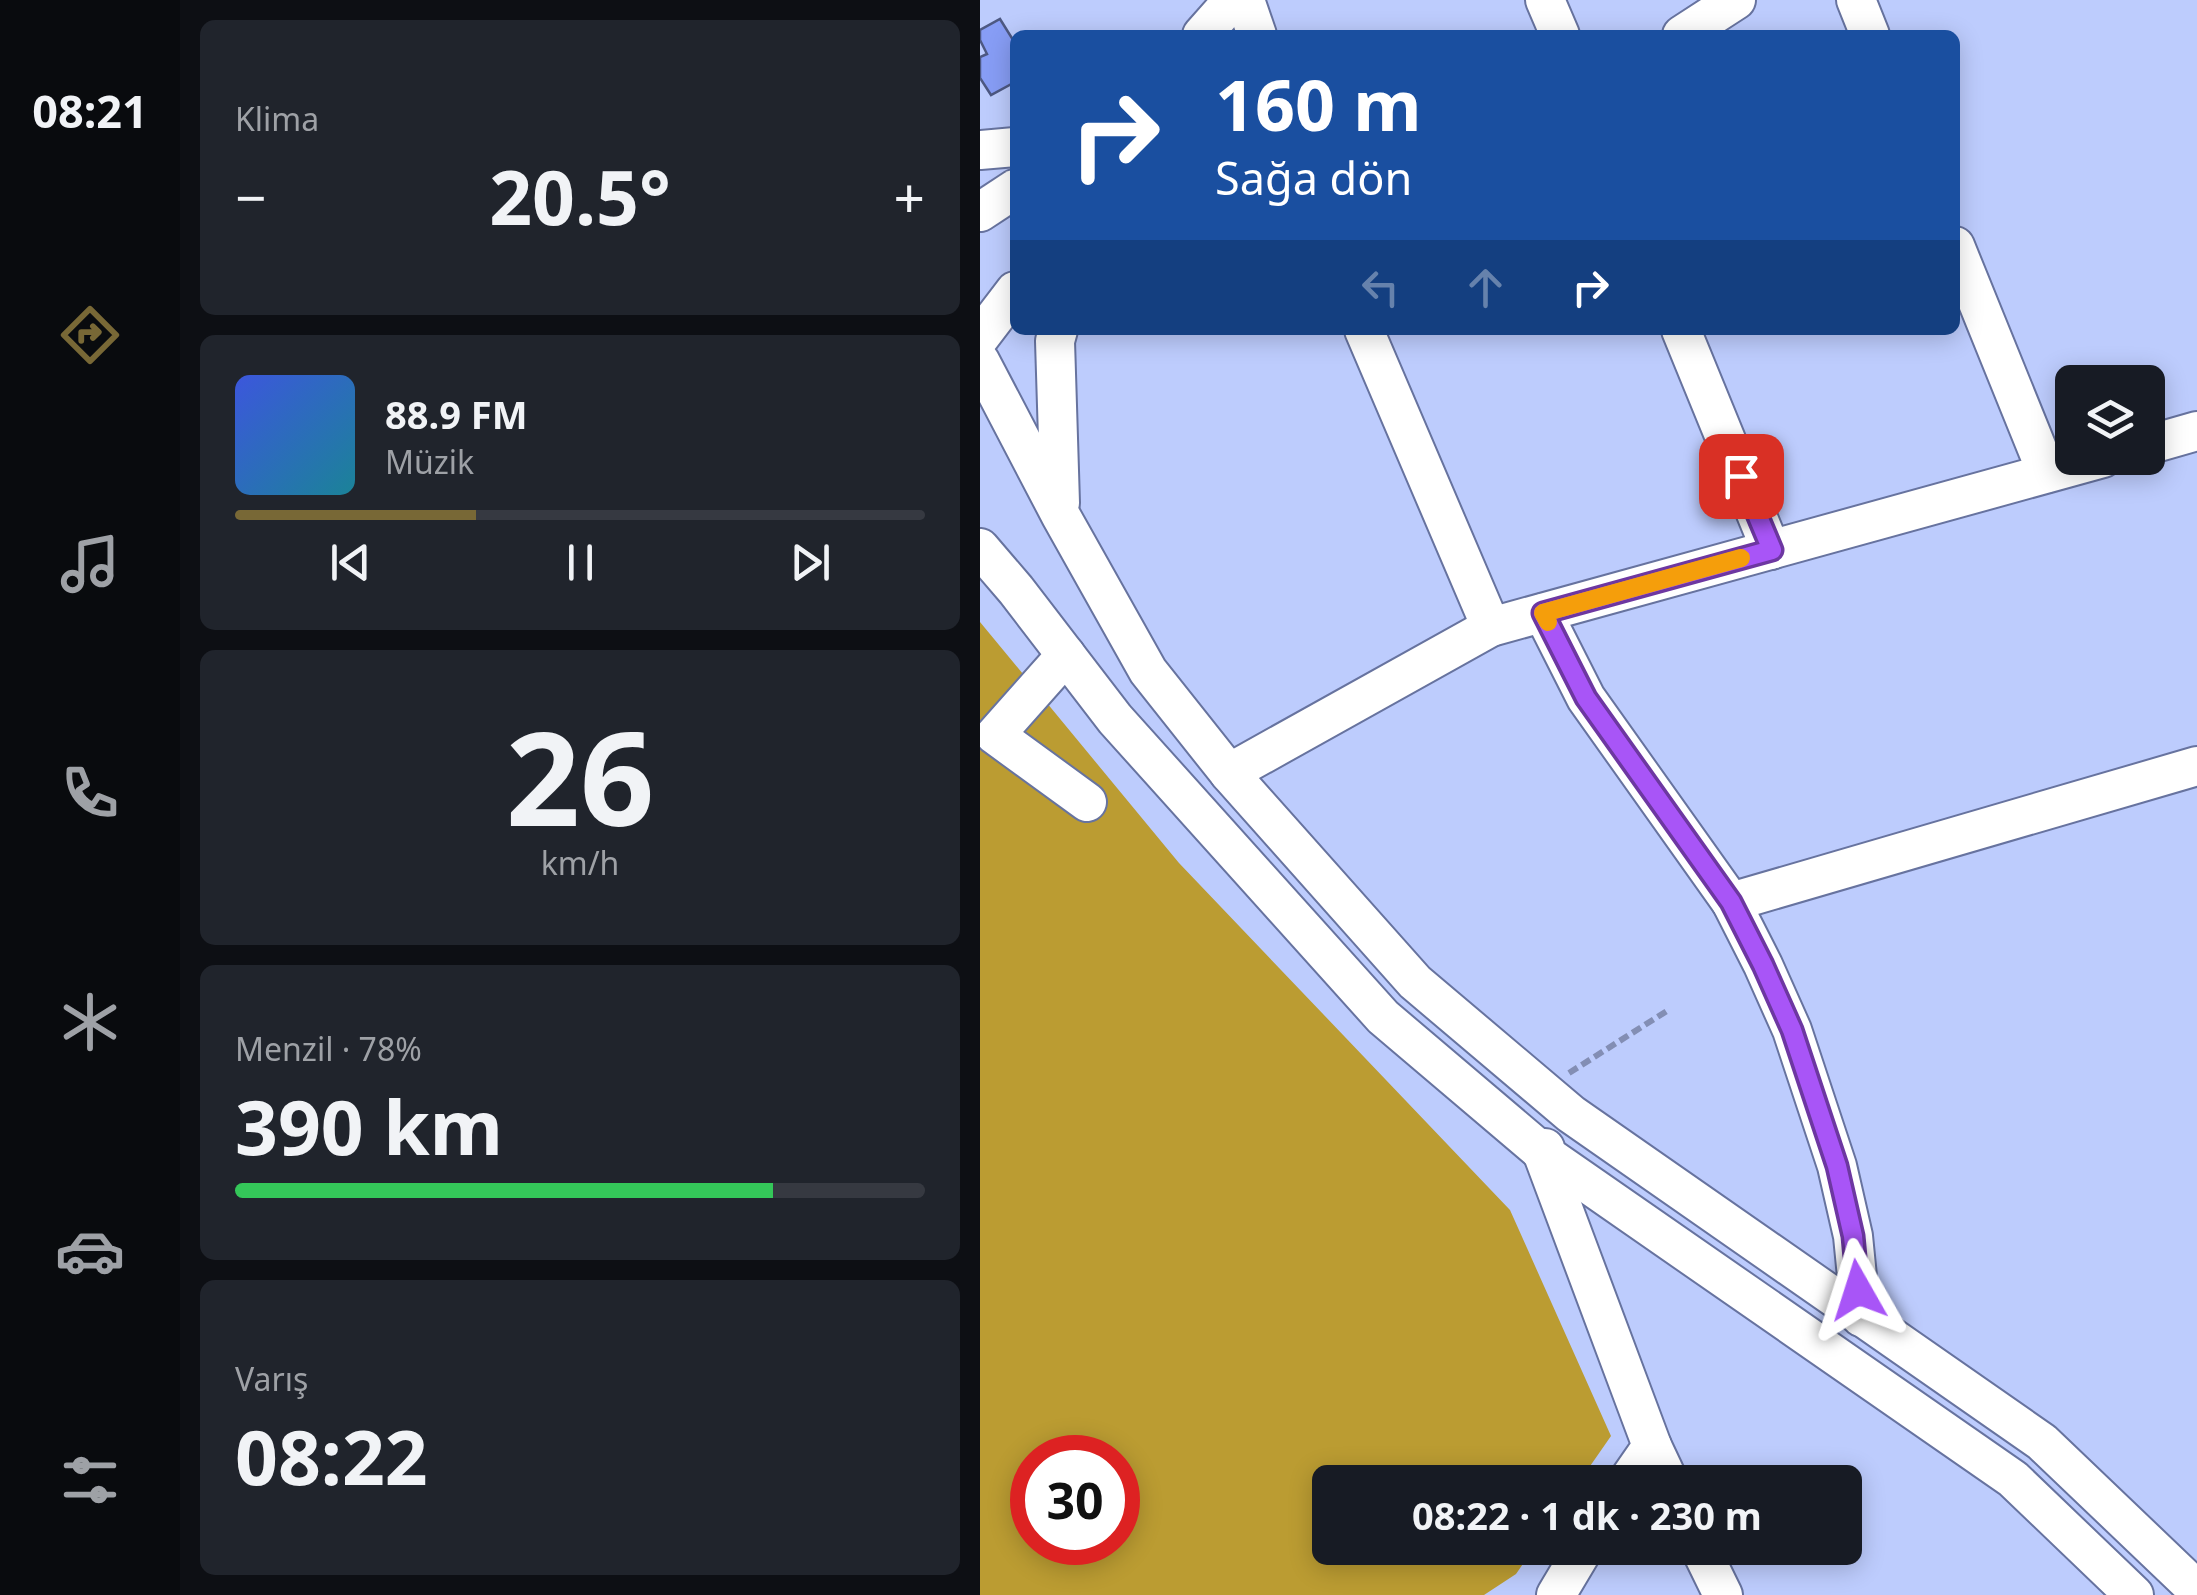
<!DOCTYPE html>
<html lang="tr">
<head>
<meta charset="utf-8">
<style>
	:root { --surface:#171b24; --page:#20242c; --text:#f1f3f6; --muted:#9ea1a6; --line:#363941; --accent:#786836 }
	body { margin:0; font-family:"Noto Sans",sans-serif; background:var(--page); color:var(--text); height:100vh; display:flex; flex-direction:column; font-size:38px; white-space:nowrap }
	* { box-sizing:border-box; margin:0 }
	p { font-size:32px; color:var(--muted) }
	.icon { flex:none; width:55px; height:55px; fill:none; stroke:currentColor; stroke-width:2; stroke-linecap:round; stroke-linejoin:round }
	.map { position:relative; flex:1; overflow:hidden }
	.details { display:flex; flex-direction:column; gap:20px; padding:20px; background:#0d0f14; width:800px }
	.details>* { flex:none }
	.banner { position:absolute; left:30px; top:30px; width:950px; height:305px; border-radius:15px; box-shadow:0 5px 25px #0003; background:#1a4fa0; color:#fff; overflow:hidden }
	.controls { position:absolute; left:1075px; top:365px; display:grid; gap:20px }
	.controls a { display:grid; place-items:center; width:110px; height:110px; border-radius:15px; background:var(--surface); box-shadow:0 5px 25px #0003; font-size:50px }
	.speed { position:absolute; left:30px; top:1435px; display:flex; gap:20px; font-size:50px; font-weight:700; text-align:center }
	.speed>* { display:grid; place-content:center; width:130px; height:130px; border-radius:50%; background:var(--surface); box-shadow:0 5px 25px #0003; line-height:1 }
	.speed .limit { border:15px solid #d22; background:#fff; color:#111 }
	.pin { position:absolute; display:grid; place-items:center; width:85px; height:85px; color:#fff; margin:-42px; border-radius:20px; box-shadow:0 5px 15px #0006 }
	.me { position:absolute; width:110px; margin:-55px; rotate:354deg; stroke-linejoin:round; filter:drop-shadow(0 0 8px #0008) }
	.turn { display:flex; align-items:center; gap:35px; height:210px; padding:0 40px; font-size:45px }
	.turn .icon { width:130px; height:130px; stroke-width:2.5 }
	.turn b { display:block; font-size:70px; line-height:85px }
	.lanes { display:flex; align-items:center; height:95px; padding:0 40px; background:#0003; justify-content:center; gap:50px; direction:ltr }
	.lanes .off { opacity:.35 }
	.big { font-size:75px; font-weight:700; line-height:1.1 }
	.details .tile { flex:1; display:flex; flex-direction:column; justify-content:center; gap:15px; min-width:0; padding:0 35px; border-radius:15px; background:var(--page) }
	.details .dial { align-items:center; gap:0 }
	.dial b { font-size:130px; line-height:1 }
	.song { display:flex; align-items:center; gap:30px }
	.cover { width:120px; height:120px; border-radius:15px; background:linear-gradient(135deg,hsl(230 70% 55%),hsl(190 70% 35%)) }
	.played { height:10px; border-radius:5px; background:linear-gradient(90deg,var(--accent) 35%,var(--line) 35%) }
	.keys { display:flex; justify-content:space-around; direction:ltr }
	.heat { display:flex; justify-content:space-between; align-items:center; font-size:55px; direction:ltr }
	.charge { height:15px; border-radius:8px; background:linear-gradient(90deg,#34c759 78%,var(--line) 0) }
	.trip { position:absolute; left:332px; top:1465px; width:550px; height:100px; border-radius:15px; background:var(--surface); box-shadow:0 5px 25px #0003; font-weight:700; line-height:100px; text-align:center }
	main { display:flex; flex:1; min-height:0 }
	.tab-bar { display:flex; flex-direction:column; width:180px; justify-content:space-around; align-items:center; background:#090b0e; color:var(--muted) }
	.tab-bar .icon { width:70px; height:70px }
	.tab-bar .on { color:var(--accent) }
	.tab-bar b { font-size:45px; color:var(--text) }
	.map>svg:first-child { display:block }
</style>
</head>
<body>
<main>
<nav class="tab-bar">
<b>08:21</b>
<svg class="icon on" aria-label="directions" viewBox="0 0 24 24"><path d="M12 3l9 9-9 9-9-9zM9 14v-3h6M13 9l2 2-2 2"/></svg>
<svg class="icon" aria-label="music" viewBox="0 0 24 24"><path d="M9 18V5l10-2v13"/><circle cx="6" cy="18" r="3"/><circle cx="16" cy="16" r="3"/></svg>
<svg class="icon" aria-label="phone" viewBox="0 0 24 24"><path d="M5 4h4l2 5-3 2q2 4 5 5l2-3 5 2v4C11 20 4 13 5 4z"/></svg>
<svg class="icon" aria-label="climate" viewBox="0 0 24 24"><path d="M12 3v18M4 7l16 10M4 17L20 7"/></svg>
<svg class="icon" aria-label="car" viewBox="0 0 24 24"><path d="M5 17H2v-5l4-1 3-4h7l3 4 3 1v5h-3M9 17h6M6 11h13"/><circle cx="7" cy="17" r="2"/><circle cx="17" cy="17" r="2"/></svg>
<svg class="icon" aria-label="filters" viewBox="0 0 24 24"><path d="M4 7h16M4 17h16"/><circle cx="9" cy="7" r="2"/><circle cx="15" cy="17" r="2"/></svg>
</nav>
<section class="details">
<div class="tile"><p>Klima</p>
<div class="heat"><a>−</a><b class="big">20.5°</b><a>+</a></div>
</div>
<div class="tile">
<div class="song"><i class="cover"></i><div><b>88.9 FM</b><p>Müzik</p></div></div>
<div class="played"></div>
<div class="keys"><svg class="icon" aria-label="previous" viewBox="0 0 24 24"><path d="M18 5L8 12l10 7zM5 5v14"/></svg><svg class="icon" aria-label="pause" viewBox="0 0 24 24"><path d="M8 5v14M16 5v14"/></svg><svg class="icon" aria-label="next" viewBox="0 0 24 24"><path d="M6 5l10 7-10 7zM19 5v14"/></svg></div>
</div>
<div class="tile dial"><b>26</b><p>km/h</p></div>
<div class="tile"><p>Menzil · 78%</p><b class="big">390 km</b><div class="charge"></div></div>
<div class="tile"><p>Varış</p><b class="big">08:22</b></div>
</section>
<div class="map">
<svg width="1217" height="1595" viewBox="0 0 1217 1595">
	<rect width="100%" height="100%" fill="#bdccfd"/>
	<path fill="#bb9c32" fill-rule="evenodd" d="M0,622l199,241 331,347 101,226 -32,46h-249v66h204l-18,26 -32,21h-504zM52,1458h86v84h-86z"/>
	<polygon fill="#879df5" stroke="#4d5882" stroke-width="2.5" points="20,19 35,43 35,82 11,95 0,78 0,57 7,54 0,40 0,30"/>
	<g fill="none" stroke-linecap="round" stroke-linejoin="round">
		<g stroke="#67739f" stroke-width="42">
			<g id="minor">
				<polyline points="265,0 277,35"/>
				<polyline points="565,0 580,35"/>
				<polyline points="876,0 890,35"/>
				<polyline points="222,35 253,0"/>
				<polyline points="702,35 756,0"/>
				<polyline points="0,150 35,147"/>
				<polyline points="0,212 35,189"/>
				<polyline points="975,246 1067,473"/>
				<polyline points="78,330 75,341 80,503"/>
				<polyline points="384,330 511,627"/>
				<polyline points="701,330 791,550"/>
				<polyline points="0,337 35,291"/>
				<polyline points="0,361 81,516 168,671 249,773 435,982 591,1114 1062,1442 1217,1590"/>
				<polyline points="1168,445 1217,431"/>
				<polyline points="0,548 36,590 135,719 403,1017 562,1152 1033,1479 1154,1595"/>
				<polyline points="563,613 606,698 751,902 783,965 812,1030 857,1166 873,1236 881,1317"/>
				<polyline points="86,655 15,735 107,802"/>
				<polyline points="249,773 511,627 1123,458"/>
				<polyline points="751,902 1217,766"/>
				<polyline points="565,1148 562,1152 672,1446 647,1482"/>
				<polyline points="672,1446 689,1482"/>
				<polyline points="720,1548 743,1595"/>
				<polyline points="576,1595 604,1548"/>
			</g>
		</g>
		<polyline stroke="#838eb4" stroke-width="6" stroke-dasharray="10 5" stroke-linecap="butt" points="589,1073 690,1009"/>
		<use href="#minor" stroke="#fff" stroke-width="38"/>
	</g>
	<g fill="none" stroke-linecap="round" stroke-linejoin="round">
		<g stroke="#6d37a1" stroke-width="25">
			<polyline id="route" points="761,476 792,550 563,613 606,698 751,902 783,965 812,1030 857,1166 873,1236 878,1290"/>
		</g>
		<use href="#route" stroke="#a855f7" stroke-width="18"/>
		<polyline stroke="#f59e0b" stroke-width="18" points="568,622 563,613 761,558"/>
	</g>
</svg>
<div class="controls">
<a><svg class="icon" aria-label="layers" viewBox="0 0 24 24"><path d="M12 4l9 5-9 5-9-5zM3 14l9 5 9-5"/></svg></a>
</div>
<div class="speed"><div class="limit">30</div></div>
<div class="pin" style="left:761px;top:476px;background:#d93025"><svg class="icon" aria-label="arrive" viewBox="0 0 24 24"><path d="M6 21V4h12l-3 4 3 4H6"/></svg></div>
<svg class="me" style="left:878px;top:1290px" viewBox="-20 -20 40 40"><path d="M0-17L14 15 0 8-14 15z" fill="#a855f7" stroke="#fff" stroke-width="4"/></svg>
<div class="trip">08:22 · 1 dk · 230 m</div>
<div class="banner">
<div class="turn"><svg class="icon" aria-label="right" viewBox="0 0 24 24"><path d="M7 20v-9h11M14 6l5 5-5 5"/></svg><div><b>160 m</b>Sağa dön</div></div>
<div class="lanes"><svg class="icon off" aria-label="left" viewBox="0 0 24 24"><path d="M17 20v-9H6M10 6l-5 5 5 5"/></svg><svg class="icon off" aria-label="ahead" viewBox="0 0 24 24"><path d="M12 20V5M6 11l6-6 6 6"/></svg><svg class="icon" aria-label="right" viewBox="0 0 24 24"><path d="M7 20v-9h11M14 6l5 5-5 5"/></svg></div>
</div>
</div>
</main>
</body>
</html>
